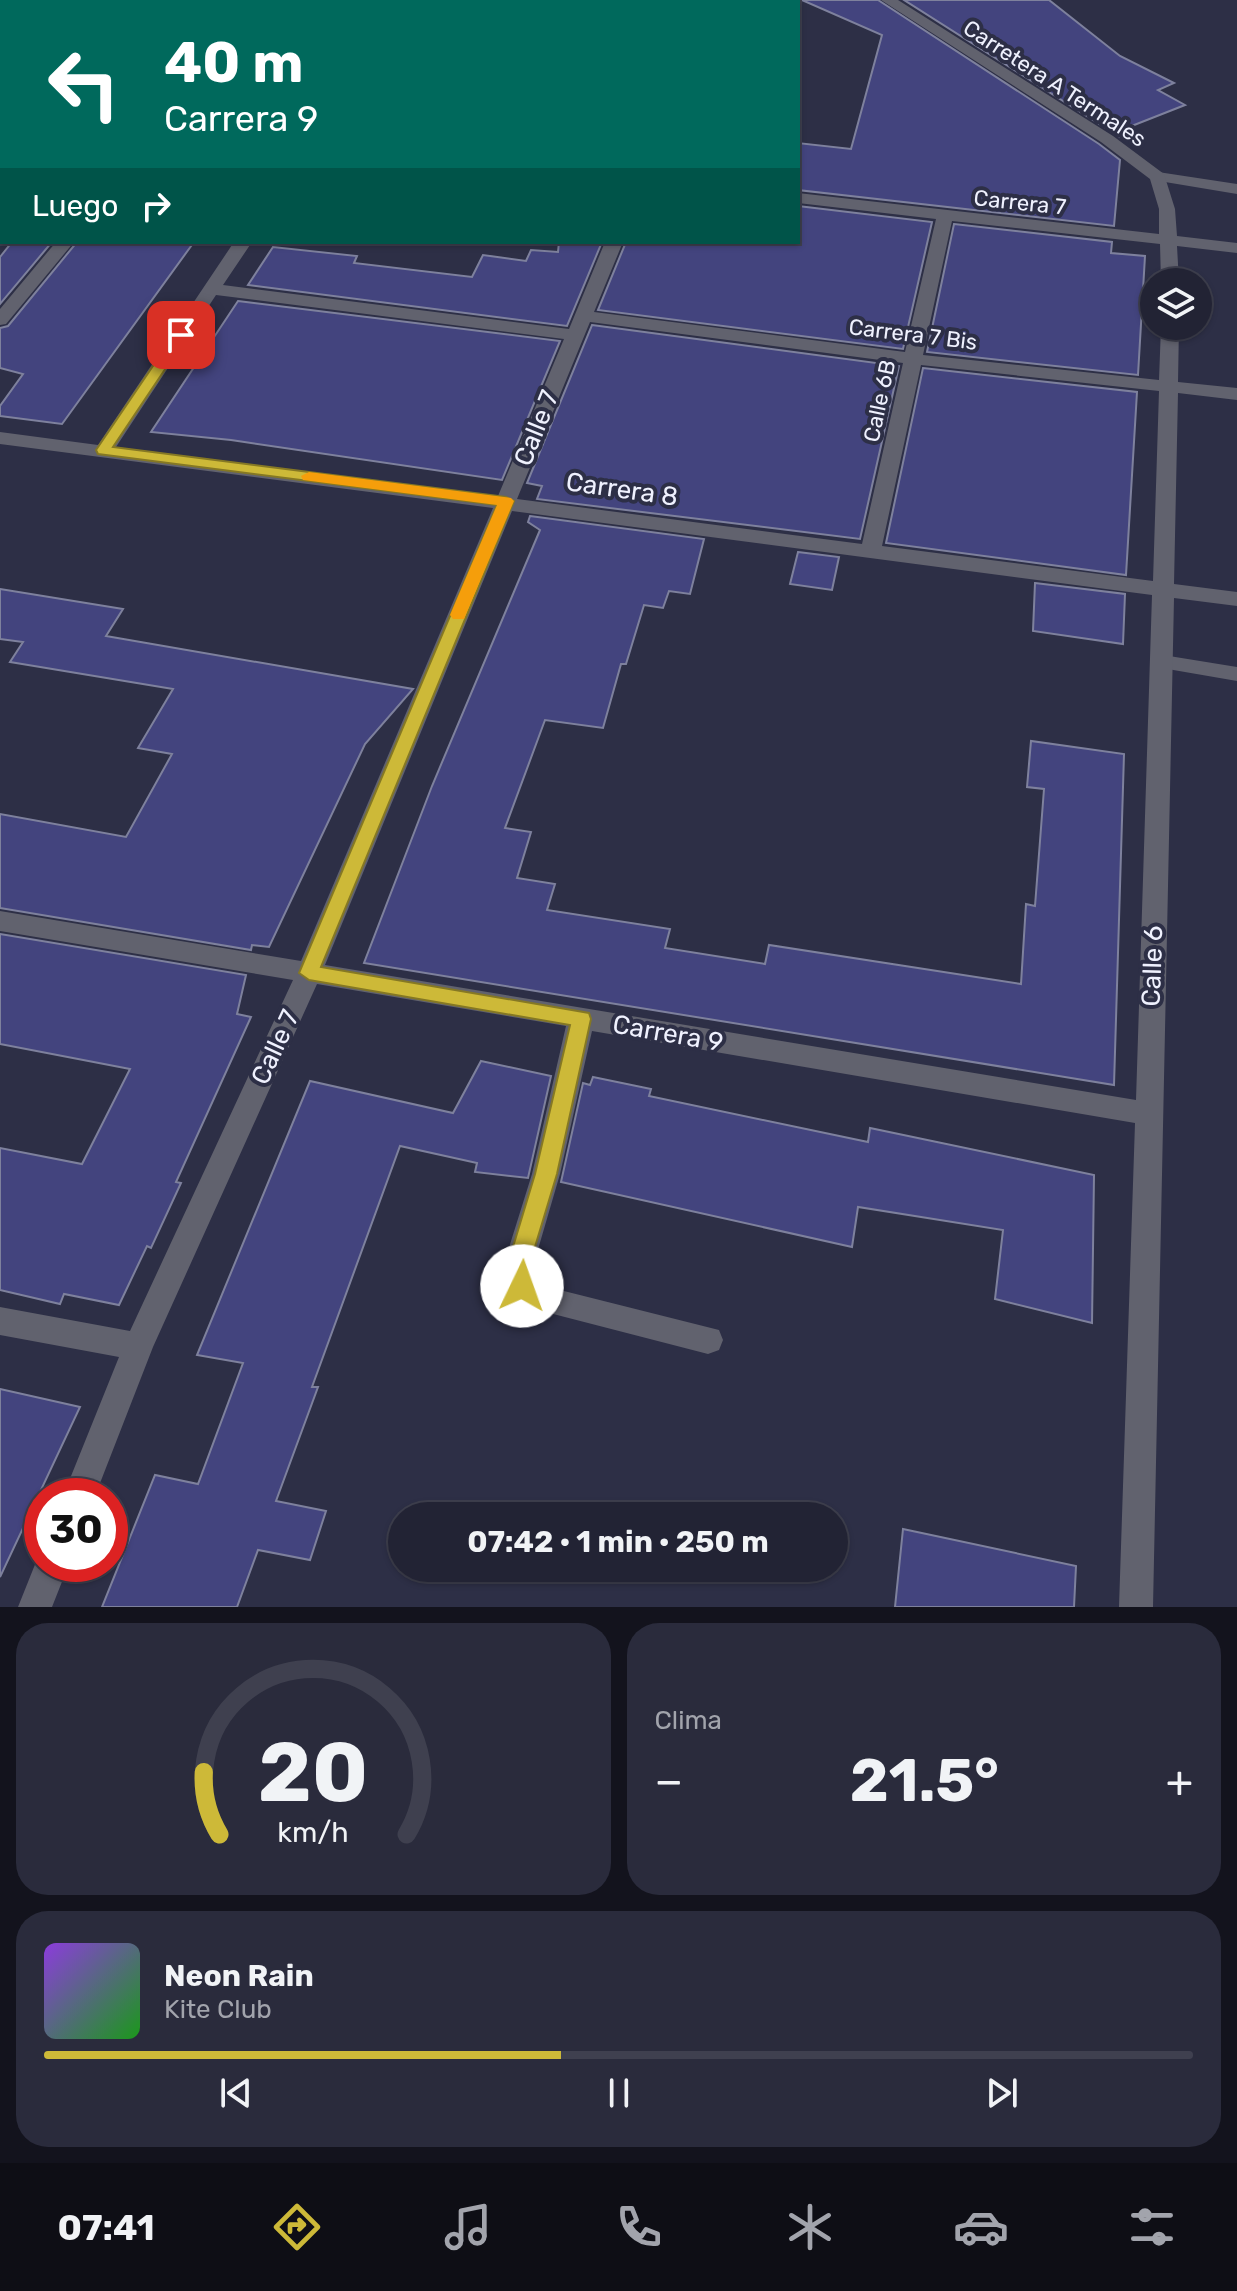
<!DOCTYPE html>
<html lang="es">
<head>
<meta charset="utf-8">
<style>
	:root { --surface:#222334; --page:#2a2b3c; --text:#f1f3f6; --muted:#a2a4ac; --line:#3f404f; --accent:#cdb938 }
	body { margin:0; font-family:Rubik,sans-serif; background:var(--page); color:var(--text); height:100vh; display:flex; flex-direction:column; font-size:30px; white-space:nowrap }
	* { box-sizing:border-box; margin:0 }
	p { font-size:26px; color:var(--muted) }
	.icon { flex:none; width:44px; height:44px; fill:none; stroke:currentColor; stroke-width:2; stroke-linecap:round; stroke-linejoin:round }
	.map { position:relative; height:1607px; overflow:hidden }
	.panel { display:flex; flex-direction:column; gap:16px; padding:16px; background:#13131d; flex:1 }
	.panel>* { flex:none }
	.top-card { position:absolute; left:0px; top:0px; width:800px; height:244px; box-shadow:0 2px 6px #0004,0 0 0 2px var(--line); background:#00695c; color:#fff; overflow:hidden }
	.buttons { position:absolute; left:1140px; top:268px; display:grid; gap:16px }
	.buttons a { display:grid; place-items:center; width:72px; height:72px; border-radius:50%; background:var(--surface); box-shadow:0 2px 6px #0004,0 0 0 2px var(--line); font-size:40px }
	.speed { position:absolute; left:24px; top:1478px; display:flex; gap:16px; font-size:40px; font-weight:700; text-align:center }
	.speed>* { display:grid; place-content:center; width:104px; height:104px; border-radius:50%; background:var(--surface); box-shadow:0 2px 6px #0004,0 0 0 2px var(--line); line-height:1 }
	.speed .limit { border:12px solid #d22; background:#fff; color:#111 }
	.pin { position:absolute; display:grid; place-items:center; width:68px; height:68px; color:#fff; margin:-34px; border-radius:16px; box-shadow:0 4px 12px #0006 }
	.me { position:absolute; width:88px; margin:-44px; rotate:3deg; stroke-linejoin:round; filter:drop-shadow(0 0 6px #0008) }
	.turn { display:flex; align-items:center; gap:28px; height:168px; padding:0 32px; font-size:36px }
	.turn .icon { width:104px; height:104px; stroke-width:2.5 }
	.turn b { display:block; font-size:56px; line-height:68px }
	.then { display:flex; align-items:center; height:76px; padding:0 32px; background:#0003; gap:16px; font-size:30px }
	.big { font-size:60px; font-weight:700; line-height:1.1 }
	.panel .tile { flex:1; display:flex; flex-direction:column; justify-content:center; gap:12px; min-width:0; padding:0 28px; border-radius:32px; background:var(--page) }
	.panel .dial { align-items:center; gap:0 }
	.dial svg { height:208px; overflow:visible; fill:none; stroke:var(--line); stroke-width:7; stroke-linecap:round; text-anchor:middle }
	.dial text { fill:var(--text); stroke:none }
	.song { display:flex; align-items:center; gap:24px }
	.cover { width:96px; height:96px; border-radius:12px; background:linear-gradient(135deg,hsl(270 70% 55%),hsl(120 70% 35%)) }
	.played { height:8px; border-radius:4px; background:linear-gradient(90deg,var(--accent) 45%,var(--line) 45%) }
	.keys { display:flex; justify-content:space-around; direction:ltr }
	.heat { display:flex; justify-content:space-between; align-items:center; font-size:44px; direction:ltr }
	.panel .tiles { flex:1; display:grid; gap:16px; grid-template-columns:1fr 1fr }
	.tile:last-child { grid-column:span 2 }
	.trip { position:absolute; left:388px; top:1502px; width:460px; height:80px; border-radius:40px; background:var(--surface); box-shadow:0 2px 6px #0004,0 0 0 2px var(--line); font-weight:700; line-height:80px; text-align:center }
	.tab-bar { display:flex; height:128px; justify-content:space-around; align-items:center; background:#0e0e15; color:var(--muted) }
	.tab-bar .icon { width:56px; height:56px }
	.tab-bar .active { color:var(--accent) }
	.tab-bar b { font-size:36px; color:var(--text) }
	.map>svg:first-child { display:block }
</style>
</head>
<body>
<div class="map">
<svg width="1237" height="1607" viewBox="0 0 1237 1607">
	<rect width="100%" height="100%" fill="#2d2f46"/>
	<g fill="none" stroke-linecap="round" stroke-linejoin="round">
		<polygon fill="#1c184d" fill-rule="evenodd" points="0,81 2,81 0,88"/>
	</g>
	<g fill="#43447e" stroke="#7e819d" stroke-width="2">
		<polygon points="802,0 878,0 1099,144 1120,160 1114,226 798,190 798,143 851,149 882,35"/>
		<polygon points="904,0 1049,0 1120,56 1174,83 1158,90 1185,105 1124,129 1123,139"/>
		<polygon points="798,206 932,222 903,349 598,310 626,242 798,242"/>
		<polygon points="954,224 1112,242 1111,253 1145,256 1138,375 927,352"/>
		<polygon points="12,242 52,242 0,304 0,257"/>
		<polygon points="77,242 194,242 62,424 0,416 0,406 23,374 0,368 0,328 8,326"/>
		<polygon points="559,242 602,242 567,326 248,285 273,247 357,256 354,263 472,277 483,255 526,261 531,250 558,252"/>
		<polygon points="238,301 560,341 502,480 231,440 151,432"/>
		<polygon points="592,325 899,366 860,539 537,499 542,486 527,483"/>
		<polygon points="923,368 1137,392 1126,575 886,543"/>
		<polygon points="530,516 704,539 690,594 669,591 663,608 644,605 626,664 621,664 603,728 545,720 505,828 531,832 517,878 555,884 547,910 670,929 665,948 765,964 769,945 1021,984 1026,904 1035,906 1044,789 1027,787 1031,741 1124,754 1114,1085 364,963 432,786 540,530 528,522"/>
		<polygon points="798,552 839,557 832,590 790,584"/>
		<polygon points="1035,583 1125,594 1123,644 1033,631"/>
		<polygon points="0,589 123,609 106,636 413,689 365,744 269,947 252,945 251,950 0,908 0,814 126,837 172,754 138,748 173,689 10,662 23,642 0,639"/>
		<polygon points="0,934 246,975 237,1014 251,1017 176,1182 181,1183 151,1248 147,1246 119,1305 64,1294 60,1304 0,1290 0,1148 82,1164 130,1069 0,1044"/>
		<polygon points="481,1061 551,1076 528,1178 475,1172 477,1163 400,1146 312,1387 318,1387 276,1501 326,1511 310,1560 258,1550 237,1607 102,1607 155,1475 198,1484 243,1363 197,1355 310,1081 453,1113"/>
		<polygon points="593,1077 651,1089 649,1096 868,1142 870,1128 1094,1175 1092,1323 995,1299 1003,1230 858,1207 852,1247 561,1182 583,1083 590,1085"/>
		<polygon points="0,1389 80,1407 0,1577"/>
		<polygon points="903,1529 1076,1566 1074,1607 895,1607"/>
	</g>
	<g fill="none" stroke-linecap="round" stroke-linejoin="round">
		<g fill="#61626e" fill-rule="evenodd">
			<rect x="232" y="0" width="14" height="2"/>
			<polygon points="1158,172 1237,184 1237,194 1153,180 1150,177"/>
			<polygon points="1163,655 1237,667 1237,681 1156,667 1153,662 1156,657"/>
		</g>
		<g fill="#61626e" fill-rule="evenodd">
			<polygon points="253,0 268,0 252,2"/>
			<path d="M881,0h17l215,136 51,38 11,35 2,27 60,7v10l-60,-7 2,36h-18l-1,-38 -208,-23 -29,134 236,25 2,-54h18l-1,56 59,6v12l-59,-7 -4,191 63,8v14l-63,-8 -21,1009h-34l16,-484 -543,-92 -32,143 -28,96 5,9 11,8 171,43 4,10 -4,10 -11,4 -178,-46c-16,-8 -23,-21 -28,-38l30,-96 34,-148 -249,-42 -164,363 -58,149h-32l56,-139 -119,-22v-28l130,24 163,-351 -293,-49v-20l301,50 192,-453 -493,-64v-12l98,13 136,-203h18l-29,43 346,44 36,-87h18l-29,70 311,40 31,-133 -138,-16v-10l361,41v-25l-9,-30 -49,-37zM216,295l348,44 -66,157 -382,-49zM590,322l313,41 -41,181 -345,-45zM921,365l238,26 -6,190 -271,-35zM512,511l640,84 -16,505 -811,-135z"/>
			<polygon points="56,242 74,242 6,324 0,325 0,309"/>
			<polygon points="40,1552 42,1564 69,1564 52,1607 18,1607"/>
		</g>
	</g>
	<polygon fill="#cdb938" stroke="#857824" stroke-width="2" points="181,331 188,335 113,447 506,497 514,501 321,967 589,1013 591,1019 557,1174 528,1270 533,1286 530,1293 522,1296 514,1293 506,1270 535,1174 570,1025 309,980 299,973 497,505 98,454 96,450 176,332"/>
	<polygon fill="#f59e0b" points="309,472 511,498 514,501 464,619 453,619 450,615 497,505 303,480 301,476"/>
	<g text-anchor="middle" stroke-width="8" stroke-linejoin="round" paint-order="stroke">
		<g font-size="22" fill="#eff1fe" stroke="#2d2f46">
			<text transform="translate(1055 83) rotate(33)" y="8">Carretera A Termales</text>
			<text transform="translate(1020 202) rotate(6)" y="8">Carrera 7</text>
			<text transform="translate(913 334) rotate(7)" y="8">Carrera 7 Bis</text>
			<text transform="translate(879 401) rotate(-78)" y="8">Calle 6B</text>
		</g>
		<g font-size="26" fill="#eff1fe" stroke="#2d2f46">
			<text transform="translate(536 428) rotate(-68)" y="9">Calle 7</text>
			<text transform="translate(622 489) rotate(8)" y="9">Carrera 8</text>
			<text transform="translate(1152 966) rotate(-88)" y="9">Calle 6</text>
			<text transform="translate(668 1033) rotate(10)" y="9">Carrera 9</text>
			<text transform="translate(275 1047) rotate(-65)" y="9">Calle 7</text>
		</g>
	</g>
</svg>
<div class="buttons">
<a><svg class="icon" aria-label="layers" viewBox="0 0 24 24"><path d="M12 4l9 5-9 5-9-5zM3 14l9 5 9-5"/></svg></a>
</div>
<div class="speed"><div class="limit">30</div></div>
<div class="pin" style="left:181px;top:335px;background:#d93025"><svg class="icon" aria-label="arrive" viewBox="0 0 24 24"><path d="M6 21V4h12l-3 4 3 4H6"/></svg></div>
<svg class="me" style="left:522px;top:1286px" viewBox="-20 -20 40 40"><circle r="19" fill="#fff"/><path d="M0-13L10 11 0 6-10 11z" fill="#cdb938"/></svg>
<div class="trip">07:42 · 1 min · 250 m</div>
<div class="top-card">
<div class="turn"><svg class="icon" aria-label="left" viewBox="0 0 24 24"><path d="M17 20v-9H6M10 6l-5 5 5 5"/></svg><div><b>40 m</b>Carrera 9</div></div>
<div class="then">Luego<svg class="icon" aria-label="right" viewBox="0 0 24 24"><path d="M7 20v-9h11M14 6l5 5-5 5"/></svg></div>
</div>
</div>
<section class="panel">
<div class="tiles">
<div class="tile dial"><svg viewBox="0 0 100 80">
<path d="M14 69A42 42 0 1 1 86 69"/>
<path d="M14 69A42 42 0 0 1 8 45" stroke="#cdb938"/>
<text x="50" y="56" font-size="32" font-weight="700">20</text>
<text x="50" y="72" font-size="11">km/h</text>
</svg></div>
<div class="tile"><p>Clima</p>
<div class="heat"><a>−</a><b class="big">21.5°</b><a>+</a></div>
</div>
<div class="tile">
<div class="song"><i class="cover"></i><div><b>Neon Rain</b><p>Kite Club</p></div></div>
<div class="played"></div>
<div class="keys"><svg class="icon" aria-label="previous" viewBox="0 0 24 24"><path d="M18 5L8 12l10 7zM5 5v14"/></svg><svg class="icon" aria-label="pause" viewBox="0 0 24 24"><path d="M8 5v14M16 5v14"/></svg><svg class="icon" aria-label="next" viewBox="0 0 24 24"><path d="M6 5l10 7-10 7zM19 5v14"/></svg></div>
</div>
</div>
</section>
<nav class="tab-bar">
<b>07:41</b>
<svg class="icon active" aria-label="directions" viewBox="0 0 24 24"><path d="M12 3l9 9-9 9-9-9zM9 14v-3h6M13 9l2 2-2 2"/></svg>
<svg class="icon" aria-label="music" viewBox="0 0 24 24"><path d="M9 18V5l10-2v13"/><circle cx="6" cy="18" r="3"/><circle cx="16" cy="16" r="3"/></svg>
<svg class="icon" aria-label="phone" viewBox="0 0 24 24"><path d="M5 4h4l2 5-3 2q2 4 5 5l2-3 5 2v4C11 20 4 13 5 4z"/></svg>
<svg class="icon" aria-label="climate" viewBox="0 0 24 24"><path d="M12 3v18M4 7l16 10M4 17L20 7"/></svg>
<svg class="icon" aria-label="car" viewBox="0 0 24 24"><path d="M5 17H2v-5l4-1 3-4h7l3 4 3 1v5h-3M9 17h6M6 11h13"/><circle cx="7" cy="17" r="2"/><circle cx="17" cy="17" r="2"/></svg>
<svg class="icon" aria-label="filters" viewBox="0 0 24 24"><path d="M4 7h16M4 17h16"/><circle cx="9" cy="7" r="2"/><circle cx="15" cy="17" r="2"/></svg>
</nav>
</body>
</html>
